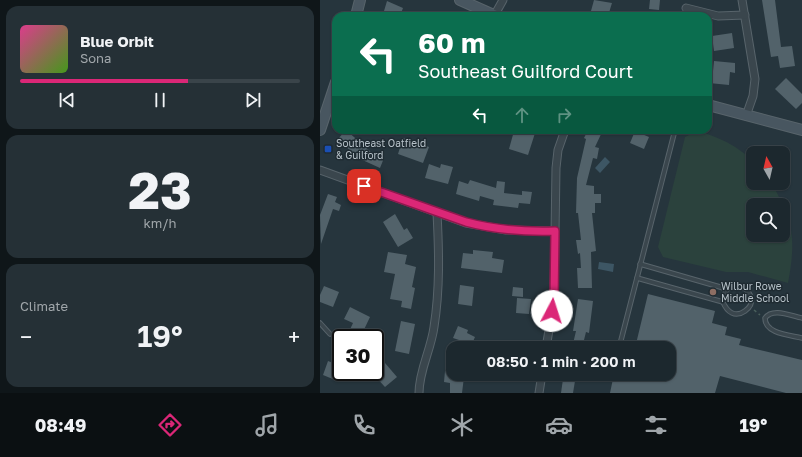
<!DOCTYPE html>
<html lang="en">
<head>
<meta charset="utf-8">
<style>
	:root { --surface:#1c282e; --page:#253036; --text:#f1f3f6; --muted:#a0a6aa; --line:#3a444a; --accent:#db2777 }
	body { margin:0; font-family:"Golos Text",sans-serif; background:var(--page); color:var(--text); height:100vh; display:flex; flex-direction:column; font-size:15px; white-space:nowrap }
	* { box-sizing:border-box; margin:0 }
	p { font-size:13px; color:var(--muted) }
	.icon { flex:none; width:22px; height:22px; fill:none; stroke:currentColor; stroke-width:2; stroke-linecap:round; stroke-linejoin:round }
	.map { position:relative; flex:1; overflow:hidden }
	.side { display:flex; flex-direction:column; gap:6px; padding:6px; background:#0f1619; width:320px }
	.side>* { flex:none }
	.top-card { position:absolute; left:12px; top:12px; width:380px; height:122px; border-radius:12px; box-shadow:0 1px 3px #0004,0 0 0 1px var(--line); background:#0b6e4f; color:#fff; overflow:hidden }
	.needle { width:26px; rotate:352deg }
	.controls { position:absolute; left:426px; top:146px; display:grid; gap:8px }
	.controls a { display:grid; place-items:center; width:44px; height:44px; border-radius:8px; background:var(--surface); box-shadow:0 1px 3px #0004,0 0 0 1px var(--line); font-size:20px }
	.speed { position:absolute; left:12px; top:329px; display:flex; gap:8px; font-size:20px; font-weight:700; text-align:center }
	.speed>* { display:grid; place-content:center; width:52px; height:52px; border-radius:50%; background:var(--surface); box-shadow:0 1px 3px #0004,0 0 0 1px var(--line); line-height:1 }
	.speed .limit { border:2px solid #111; border-radius:6px; background:#fff; color:#111 }
	.pin { position:absolute; display:grid; place-items:center; width:34px; height:34px; color:#fff; margin:-17px; border-radius:8px; box-shadow:0 2px 6px #0006 }
	.me { position:absolute; width:44px; margin:-22px; rotate:5deg; stroke-linejoin:round; filter:drop-shadow(0 0 3px #0008) }
	.turn { display:flex; align-items:center; gap:14px; height:84px; padding:0 20px; font-size:18px }
	.turn .icon { width:52px; height:52px; stroke-width:2.5 }
	.turn b { display:block; font-size:28px; line-height:34px }
	.lanes { display:flex; align-items:center; height:38px; padding:0 20px; background:#0003; justify-content:center; gap:20px; direction:ltr }
	.lanes .off { opacity:.35 }
	.big { font-size:30px; font-weight:600; line-height:1.1 }
	.side .tile { flex:1; display:flex; flex-direction:column; justify-content:center; gap:6px; min-width:0; padding:0 14px; border-radius:12px; background:var(--page) }
	.side .dial { align-items:center; gap:0 }
	.dial b { font-size:52px; line-height:1 }
	.song { display:flex; align-items:center; gap:12px }
	.cover { width:48px; height:48px; border-radius:6px; background:linear-gradient(135deg,hsl(330 70% 55%),hsl(100 70% 35%)) }
	.played { height:4px; border-radius:2px; background:linear-gradient(90deg,var(--accent) 60%,var(--line) 60%) }
	.keys { display:flex; justify-content:space-around; direction:ltr }
	.heat { display:flex; justify-content:space-between; align-items:center; font-size:22px; direction:ltr }
	.trip { position:absolute; left:126px; top:341px; width:230px; height:40px; border-radius:12px; background:var(--surface); box-shadow:0 1px 3px #0004,0 0 0 1px var(--line); font-weight:600; line-height:40px; text-align:center }
	.menu { display:flex; height:64px; justify-content:space-around; align-items:center; background:#0b1012; color:var(--muted) }
	.menu .icon { width:28px; height:28px }
	.menu .on { color:var(--accent) }
	.menu b { font-size:18px; color:var(--text) }
	main { display:flex; flex:1; min-height:0 }
	.map>svg:first-child { display:block }
</style>
</head>
<body>
<main>
<section class="side">
<div class="tile">
<div class="song"><i class="cover"></i><div><b>Blue Orbit</b><p>Sona</p></div></div>
<div class="played"></div>
<div class="keys"><svg class="icon" aria-label="previous" viewBox="0 0 24 24"><path d="M18 5L8 12l10 7zM5 5v14"/></svg><svg class="icon" aria-label="pause" viewBox="0 0 24 24"><path d="M8 5v14M16 5v14"/></svg><svg class="icon" aria-label="next" viewBox="0 0 24 24"><path d="M6 5l10 7-10 7zM19 5v14"/></svg></div>
</div>
<div class="tile dial"><b>23</b><p>km/h</p></div>
<div class="tile"><p>Climate</p>
<div class="heat"><a>−</a><b class="big">19°</b><a>+</a></div>
</div>
</section>
<div class="map">
<svg width="482" height="393" viewBox="0 0 482 393">
	<rect width="100%" height="100%" fill="#26353d"/>
	<path fill="#2b423d" d="M377,131c22,6 39,14 56,30v22h18l2,2 10,20h-30v30h30v-30c13,25 10,52 5,78l-40,-11h-22l-63,-15 -5,-10 27,-110z"/>
	<g fill="#3d5664">
		<polygon points="285,157 290,162 280,173 275,168"/>
		<polygon points="279,262 294,264 293,272 278,269"/>
	</g>
	<g fill="#52626a">
		<polygon points="274,0 292,3 288,16 271,11"/>
		<polygon points="330,0 340,0 339,10 329,9"/>
		<polygon points="442,0 455,0 461,47 472,46 475,66 460,68 458,56 451,57"/>
		<polygon points="67,1 83,8 80,16 67,16 68,13 64,11"/>
		<polygon points="412,33 414,48 394,51 392,36"/>
		<polygon points="394,61 415,63 415,73 410,72 409,85 389,83 390,70 393,71"/>
		<polygon points="466,78 482,94 482,103 476,109 455,89"/>
		<polygon points="26,130 51,152 64,158 60,168 38,158 18,139"/>
		<polygon points="200,130 216,130 208,155 189,149 194,131 200,132"/>
		<polygon points="268,130 283,130 275,147 279,148 277,159 273,158 266,185 274,186 274,194 281,194 281,203 275,203 275,213 272,213 276,251 271,252 272,288 258,288 257,268 261,268 260,253 258,254 256,240 261,240 258,213 256,213 257,178 266,139 264,138"/>
		<polygon points="315,131 329,137 324,149 310,143"/>
		<polygon points="83,138 109,147 103,163 78,154"/>
		<polygon points="109,164 120,168 121,164 133,167 128,184 105,178"/>
		<polygon points="150,180 176,188 177,181 185,182 184,193 202,195 202,191 212,192 210,204 199,203 198,208 173,205 174,200 160,196 159,201 136,194 139,181 148,184"/>
		<polygon points="8,194 17,197 15,202 21,205 19,211 13,209 1,244 0,215"/>
		<polygon points="75,214 84,230 87,228 93,238 78,247 63,222"/>
		<polygon points="153,250 173,252 172,258 184,260 182,273 141,268 143,253 153,254"/>
		<polygon points="68,252 87,255 85,264 96,267 92,287 95,288 91,309 81,307 82,301 70,299 75,274 64,272"/>
		<polygon points="140,285 154,287 152,306 138,304"/>
		<polygon points="4,286 19,292 13,307 0,302 0,295"/>
		<polygon points="193,287 203,288 203,297 192,296"/>
		<polygon points="328,294 395,311 392,323 407,327 405,335 421,339 419,345 482,360 482,393 466,393 400,376 395,393 290,393 294,374 313,374 346,382 351,367 349,366 349,348 315,348"/>
		<polygon points="197,298 211,299 209,314 196,313"/>
		<polygon points="258,299 273,301 269,333 266,332 262,348 252,348 256,331 253,331"/>
		<polygon points="30,307 50,317 40,338 26,338 33,323 24,319"/>
		<polygon points="81,321 95,324 89,354 75,351"/>
		<polygon points="138,326 148,330 147,333 155,337 150,348 136,348 139,340 133,338"/>
		<polygon points="194,340 215,346 215,348 192,348"/>
		<polygon points="8,361 21,366 21,372 24,372 20,382 3,375"/>
		<polygon points="65,363 77,377 65,387 53,374"/>
		<polygon points="125,371 133,372 133,374 137,374 137,376 144,377 142,393 130,393 130,383 124,382"/>
		<polygon points="243,379 255,381 253,393 241,393"/>
	</g>
	<g fill="none" stroke-linecap="round" stroke-linejoin="round">
		<g stroke="#58646b" stroke-width="5.5">
			<g id="service">
				<polyline points="320,264 407,289"/>
				<path d="M317,278l86,24c4,10 12,16 22,9 22,-15 -19,-44 -22,-9"/>
				<path d="M482,318c-11,-2 -29,-11 -37,0 0,16 25,17 37,20"/>
				<polyline points="0,323 10,334"/>
				<polyline points="299,348 355,130"/>
			</g>
		</g>
		<g stroke="#58646b" stroke-width="9">
			<g id="minor">
				<polyline points="422,0 435,79 433,96 426,116"/>
				<polyline points="366,8 398,16 425,15"/>
				<polyline points="174,16 183,0"/>
				<polyline points="0,170 146,223 186,230 235,231"/>
				<polyline points="226,348 234,300 236,168 238,150 245,130"/>
				<path d="M99,393c0,-23 12,-43 15,-66 6,-38 5,-76 3,-114"/>
				<polyline points="219,393 222,374"/>
			</g>
		</g>
		<g stroke="#58646b" stroke-width="12">
			<g id="secondary">
				<polyline points="140,0 176,16"/>
				<polyline points="36,16 40,0"/>
				<polyline points="388,105 482,130"/>
				<polyline points="0,130 16,82"/>
			</g>
		</g>
		<polyline stroke="#4a5f5c" stroke-width="1.5" stroke-dasharray="3 3" stroke-linecap="butt" points="434,310 440,315"/>
		<use href="#service" stroke="#3a464d" stroke-width="3.5"/>
		<use href="#minor" stroke="#3a464d" stroke-width="7"/>
		<use href="#secondary" stroke="#485660" stroke-width="10"/>
	</g>
	<g fill="none" stroke-linecap="round" stroke-linejoin="round">
		<g stroke="#8e194d" stroke-width="10">
			<path id="route" d="M44,186l102,36c30,8 58,10 89,9l-1,69 -2,11"/>
		</g>
		<use href="#route" stroke="#db2777" stroke-width="7"/>
	</g>
	<rect fill="#1a4fb4" stroke="#1f2b32" stroke-width="1.5" x="4" y="145" width="8" height="8" rx="2"/>
	<circle fill="#8d6e63" stroke="#1f2b32" stroke-width="1.5" cx="393" cy="292" r="4"/>
	<g text-anchor="middle" stroke-width="3" stroke-linejoin="round" paint-order="stroke">
		<g font-size="10" fill="#b6c1c8" stroke="#1f2b32" text-anchor="start">
			<text x="16" y="147">Southeast Oatfield<tspan x="16" dy="12">&amp; Guilford</tspan></text>
			<text x="401" y="290">Wilbur Rowe<tspan x="401" dy="12">Middle School</tspan></text>
		</g>
	</g>
</svg>
<div class="controls">
<a><svg class="needle" viewBox="-14 -14 28 28"><path d="M0-13l5 13h-10z" fill="#e53935"/><path d="M0 13l5-13h-10z" fill="#a0a6aa"/></svg></a>
<a><svg class="icon" aria-label="search" viewBox="0 0 24 24"><circle cx="10" cy="10" r="6"/><path d="M15 15l6 6"/></svg></a>
</div>
<div class="speed"><div class="limit">30</div></div>
<div class="pin" style="left:44px;top:186px;background:#d93025"><svg class="icon" aria-label="arrive" viewBox="0 0 24 24"><path d="M6 21V4h12l-3 4 3 4H6"/></svg></div>
<svg class="me" style="left:232px;top:311px" viewBox="-20 -20 40 40"><circle r="19" fill="#fff"/><path d="M0-13L10 11 0 6-10 11z" fill="#db2777"/></svg>
<div class="trip">08:50 · 1 min · 200 m</div>
<div class="top-card">
<div class="turn"><svg class="icon" aria-label="left" viewBox="0 0 24 24"><path d="M17 20v-9H6M10 6l-5 5 5 5"/></svg><div><b>60 m</b>Southeast Guilford Court</div></div>
<div class="lanes"><svg class="icon" aria-label="left" viewBox="0 0 24 24"><path d="M17 20v-9H6M10 6l-5 5 5 5"/></svg><svg class="icon off" aria-label="ahead" viewBox="0 0 24 24"><path d="M12 20V5M6 11l6-6 6 6"/></svg><svg class="icon off" aria-label="right" viewBox="0 0 24 24"><path d="M7 20v-9h11M14 6l5 5-5 5"/></svg></div>
</div>
</div>
</main>
<nav class="menu">
<b>08:49</b>
<svg class="icon on" aria-label="directions" viewBox="0 0 24 24"><path d="M12 3l9 9-9 9-9-9zM9 14v-3h6M13 9l2 2-2 2"/></svg>
<svg class="icon" aria-label="music" viewBox="0 0 24 24"><path d="M9 18V5l10-2v13"/><circle cx="6" cy="18" r="3"/><circle cx="16" cy="16" r="3"/></svg>
<svg class="icon" aria-label="phone" viewBox="0 0 24 24"><path d="M5 4h4l2 5-3 2q2 4 5 5l2-3 5 2v4C11 20 4 13 5 4z"/></svg>
<svg class="icon" aria-label="climate" viewBox="0 0 24 24"><path d="M12 3v18M4 7l16 10M4 17L20 7"/></svg>
<svg class="icon" aria-label="car" viewBox="0 0 24 24"><path d="M5 17H2v-5l4-1 3-4h7l3 4 3 1v5h-3M9 17h6M6 11h13"/><circle cx="7" cy="17" r="2"/><circle cx="17" cy="17" r="2"/></svg>
<svg class="icon" aria-label="filters" viewBox="0 0 24 24"><path d="M4 7h16M4 17h16"/><circle cx="9" cy="7" r="2"/><circle cx="15" cy="17" r="2"/></svg>
<b>19°</b>
</nav>
</body>
</html>
